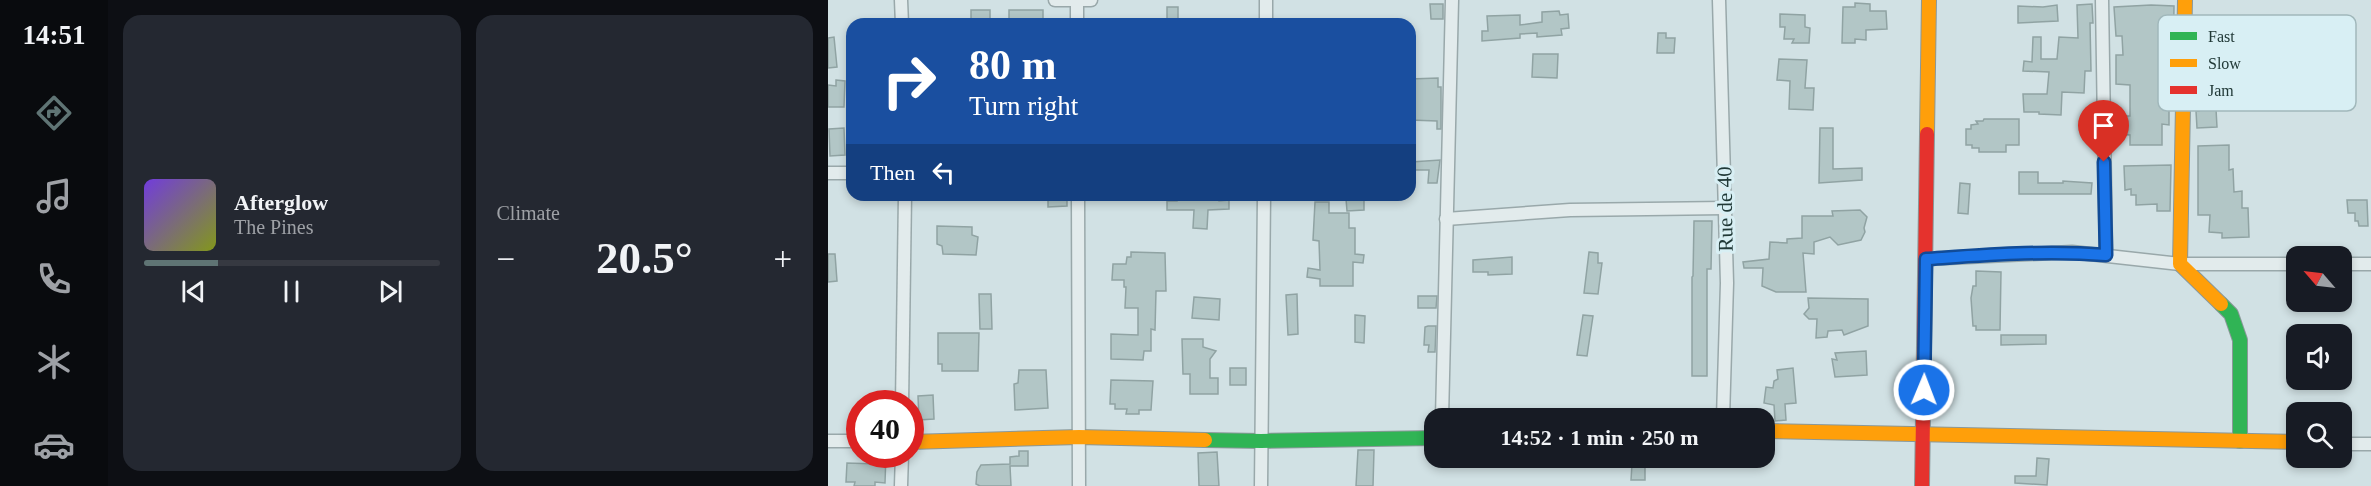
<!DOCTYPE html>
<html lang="en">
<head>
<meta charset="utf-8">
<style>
	:root { --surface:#171b24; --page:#242831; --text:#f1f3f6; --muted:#9ea1a6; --line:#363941; --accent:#5f7474 }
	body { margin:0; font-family:Georgia,serif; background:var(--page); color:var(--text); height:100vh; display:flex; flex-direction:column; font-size:22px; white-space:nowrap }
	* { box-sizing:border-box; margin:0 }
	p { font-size:20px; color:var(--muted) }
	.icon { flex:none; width:33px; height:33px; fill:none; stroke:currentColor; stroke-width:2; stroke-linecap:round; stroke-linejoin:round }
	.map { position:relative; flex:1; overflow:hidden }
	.panel { display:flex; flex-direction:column; gap:15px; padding:15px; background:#0d0f14; width:720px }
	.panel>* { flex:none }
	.banner { position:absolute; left:18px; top:18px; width:570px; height:183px; border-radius:18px; box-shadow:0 3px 9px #0003; background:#1a4fa0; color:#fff; overflow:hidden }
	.needle { width:39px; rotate:298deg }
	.tools { position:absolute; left:1458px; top:246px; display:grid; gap:12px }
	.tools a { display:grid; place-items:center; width:66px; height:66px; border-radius:12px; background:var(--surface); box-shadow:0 3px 9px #0003; font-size:30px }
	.speed { position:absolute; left:18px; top:390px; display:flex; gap:12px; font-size:30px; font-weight:700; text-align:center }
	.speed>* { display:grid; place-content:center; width:78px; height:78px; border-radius:50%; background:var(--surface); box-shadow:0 3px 9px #0003; line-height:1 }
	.speed .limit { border:9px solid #d22; background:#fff; color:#111 }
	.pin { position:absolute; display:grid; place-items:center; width:51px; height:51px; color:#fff; margin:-62px -26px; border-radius:50% 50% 50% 0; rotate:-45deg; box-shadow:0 0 6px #0007 }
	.pin .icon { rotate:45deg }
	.me { position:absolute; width:66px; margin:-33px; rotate:1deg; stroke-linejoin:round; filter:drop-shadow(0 0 4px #0008) }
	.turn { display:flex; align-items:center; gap:21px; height:126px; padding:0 24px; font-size:27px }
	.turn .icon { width:78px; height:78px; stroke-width:2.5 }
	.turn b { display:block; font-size:42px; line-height:51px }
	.then { display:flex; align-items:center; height:57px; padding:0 24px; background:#0003; gap:12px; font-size:22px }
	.big { font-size:45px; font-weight:600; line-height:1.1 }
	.panel .card { flex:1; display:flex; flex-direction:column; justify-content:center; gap:9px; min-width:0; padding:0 21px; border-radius:18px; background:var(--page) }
	.song { display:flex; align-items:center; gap:18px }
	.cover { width:72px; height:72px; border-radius:9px; background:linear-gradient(135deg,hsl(260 70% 55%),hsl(70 70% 35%)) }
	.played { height:6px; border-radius:3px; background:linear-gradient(90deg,var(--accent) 25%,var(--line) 25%) }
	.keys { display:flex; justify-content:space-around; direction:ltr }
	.heat { display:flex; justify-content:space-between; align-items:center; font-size:33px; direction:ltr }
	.panel .tiles { flex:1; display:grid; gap:15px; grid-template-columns:repeat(2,1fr) }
	.trip { position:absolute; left:596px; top:408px; width:351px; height:60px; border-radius:18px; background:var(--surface); box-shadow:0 3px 9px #0003; font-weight:600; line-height:60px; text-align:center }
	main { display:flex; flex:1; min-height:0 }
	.tabs { display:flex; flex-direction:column; width:108px; justify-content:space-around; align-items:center; background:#090b0e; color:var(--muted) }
	.tabs .icon { width:42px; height:42px }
	.tabs .selected { color:var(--accent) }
	.tabs b { font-size:27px; color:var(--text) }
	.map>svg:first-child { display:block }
</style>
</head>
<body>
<main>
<nav class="tabs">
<b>14:51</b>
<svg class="icon selected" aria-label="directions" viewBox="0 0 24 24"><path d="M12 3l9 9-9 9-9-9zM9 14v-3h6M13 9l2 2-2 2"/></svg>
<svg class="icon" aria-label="music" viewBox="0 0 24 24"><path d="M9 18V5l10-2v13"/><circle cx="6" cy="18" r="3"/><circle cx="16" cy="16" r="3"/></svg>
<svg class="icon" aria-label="phone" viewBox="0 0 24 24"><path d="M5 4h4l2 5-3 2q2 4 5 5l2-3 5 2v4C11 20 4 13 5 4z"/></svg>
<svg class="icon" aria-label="climate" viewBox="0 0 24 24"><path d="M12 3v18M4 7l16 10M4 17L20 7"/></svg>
<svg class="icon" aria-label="car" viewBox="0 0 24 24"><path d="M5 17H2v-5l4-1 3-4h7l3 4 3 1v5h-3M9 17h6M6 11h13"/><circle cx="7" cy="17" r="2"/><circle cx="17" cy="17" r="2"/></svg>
</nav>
<section class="panel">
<div class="tiles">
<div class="card">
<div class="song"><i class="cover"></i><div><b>Afterglow</b><p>The Pines</p></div></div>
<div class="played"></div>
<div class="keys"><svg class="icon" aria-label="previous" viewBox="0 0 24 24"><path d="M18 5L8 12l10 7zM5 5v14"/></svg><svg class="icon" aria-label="pause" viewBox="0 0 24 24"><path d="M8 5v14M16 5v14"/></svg><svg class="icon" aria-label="next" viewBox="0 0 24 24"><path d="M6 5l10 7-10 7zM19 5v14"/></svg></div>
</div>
<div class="card"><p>Climate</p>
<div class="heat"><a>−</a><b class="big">20.5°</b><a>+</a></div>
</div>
</div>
</section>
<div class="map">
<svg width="1543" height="486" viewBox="0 0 1543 486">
	<rect width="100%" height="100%" fill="#d1e1e4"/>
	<g fill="#b2c6c6" stroke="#90a3a3" stroke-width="1.5">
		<polygon points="1027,3 1042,4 1042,11 1058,11 1059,29 1038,30 1038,40 1027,39 1027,43 1014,43 1015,7 1027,7"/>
		<polygon points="602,4 615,4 615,19 603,19"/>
		<polygon points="1264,4 1265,23 1262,23 1263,71 1257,71 1256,93 1234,92 1233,115 1211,114 1211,112 1196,112 1195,94 1219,94 1221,72 1195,71 1196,61 1204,62 1205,37 1213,37 1213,59 1229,59 1231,37 1250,38 1249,5"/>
		<polygon points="1229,5 1230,21 1190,23 1190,6 1215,7"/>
		<polygon points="1323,5 1346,6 1345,72 1335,72 1334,98 1341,98 1341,125 1334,124 1334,145 1302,145 1302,135 1288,134 1289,116 1302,116 1302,85 1288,84 1288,55 1295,55 1294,36 1288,36 1286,7"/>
		<rect x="339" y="7" width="11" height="17"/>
		<rect x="143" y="10" width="19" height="14"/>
		<rect x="181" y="10" width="34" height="14"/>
		<polygon points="731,11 732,15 740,14 741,28 733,29 734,35 709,37 709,33 692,34 692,38 654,41 654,31 660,31 659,16 692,15 692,25 714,22 714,12"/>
		<polygon points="952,14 977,15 977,27 982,28 981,43 964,43 966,39 956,39 957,27 952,27"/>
		<polygon points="830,33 838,33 838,38 847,38 846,53 829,53"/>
		<polygon points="6,37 9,67 0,68 0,38"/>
		<polygon points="705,54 730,54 729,78 704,77"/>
		<polygon points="951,59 979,60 977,88 986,88 985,110 961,109 962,81 949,80"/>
		<polygon points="610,78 610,87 613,87 613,129 609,129 609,121 582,120 582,79"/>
		<polygon points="8,80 17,81 16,107 0,107 0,85 8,86"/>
		<polygon points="1371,96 1379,96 1379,110 1388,109 1389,127 1369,128 1368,111 1371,111"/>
		<polygon points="1156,119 1191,119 1191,145 1178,145 1178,152 1151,152 1151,148 1144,148 1144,145 1138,145 1138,129 1143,129 1143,125 1150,124 1148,121 1155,121"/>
		<polygon points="16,128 17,155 2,156 1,129"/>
		<polygon points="992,128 1005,128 1005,169 1034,168 1034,180 991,183"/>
		<polygon points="1401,145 1401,170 1405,169 1406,192 1414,191 1414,208 1420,208 1421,237 1394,238 1394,233 1381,232 1382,215 1370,215 1370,146"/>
		<polygon points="612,160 609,183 600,183 601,170 583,170 583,162"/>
		<polygon points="1343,165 1342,211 1329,211 1329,204 1308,205 1308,195 1303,195 1303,189 1297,190 1296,166"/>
		<polygon points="1191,172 1210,172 1210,183 1235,183 1235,181 1264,183 1263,194 1191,194"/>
		<polygon points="1132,183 1142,184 1140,214 1130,213"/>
		<polygon points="220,195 239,195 239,206 220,207"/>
		<polygon points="348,195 390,195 391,201 401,200 401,209 380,210 379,229 365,228 366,210 339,210 339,201 349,201"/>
		<polygon points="536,198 536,210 519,211 518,199"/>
		<polygon points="1519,200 1539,200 1540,226 1531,226 1530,221 1527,221 1527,213 1520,213"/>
		<polygon points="487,202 501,202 501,213 521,213 521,228 527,228 527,254 536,255 535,263 525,262 525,286 492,286 492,279 479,277 480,268 492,270 491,241 485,240"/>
		<polygon points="1032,210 1039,217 1036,228 1037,232 1033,240 1010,245 1002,237 986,242 986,254 975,253 978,292 948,292 934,286 935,268 916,268 915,262 941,259 942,242 959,243 959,239 974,238 974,216 1005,216 1004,211"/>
		<polygon points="866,221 884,221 883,269 879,269 879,376 864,376 864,277 865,276"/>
		<polygon points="109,226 144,227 144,235 150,237 148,255 115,254 114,246 109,244"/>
		<polygon points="303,252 337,253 338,291 328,291 327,330 323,329 323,351 316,351 315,360 283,359 283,334 310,335 310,308 297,308 298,287 296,287 296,280 284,280 285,264 298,264 299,257 303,257"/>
		<polygon points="761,252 770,253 770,263 774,263 770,294 756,293"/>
		<polygon points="0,254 7,254 9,281 0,282"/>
		<polygon points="684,257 684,274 660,275 660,272 645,272 645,260"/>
		<polygon points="1148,271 1173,272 1172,330 1148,330 1148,326 1145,326 1143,298 1145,286 1148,286"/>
		<polygon points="151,294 163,294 164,329 152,329"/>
		<polygon points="469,294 470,334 460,335 458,295"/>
		<polygon points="590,296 609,296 608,308 590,308"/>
		<polygon points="366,297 392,299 391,320 364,318"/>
		<polygon points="980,298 1040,299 1040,326 1016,335 1014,330 1000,331 999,337 988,338 989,319 981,319 976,314 981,308"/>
		<polygon points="527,315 537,316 536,343 527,342"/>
		<polygon points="755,315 765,316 759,356 749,355"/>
		<polygon points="600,326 608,326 607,352 600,352 601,345 596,345 597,327"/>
		<polygon points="110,333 151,333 150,371 114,371 114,364 110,364"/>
		<polygon points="1173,335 1218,335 1218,344 1173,345"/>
		<polygon points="354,339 375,339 375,347 388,351 382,359 382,378 390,378 390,394 362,394 362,374 355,374"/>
		<polygon points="1038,351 1039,375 1007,377 1004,359 1009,360 1007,353"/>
		<rect x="402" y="368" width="16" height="17"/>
		<polygon points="965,368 968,403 957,404 958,420 947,421 946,405 936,403 938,387 945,388 946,381 950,379 949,370"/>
		<polygon points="191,370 218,370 220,408 187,410 186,384 190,383"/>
		<polygon points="283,380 325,381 323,410 311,410 311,414 298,414 299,409 287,409 287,404 282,404"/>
		<polygon points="105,395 106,419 91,420 90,396"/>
		<polygon points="530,450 546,450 545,486 528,486"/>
		<polygon points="191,451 200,451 200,466 182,466 183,486 152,486 148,484 149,472 153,465 182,464 182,457 191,456"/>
		<polygon points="389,452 391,486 371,486 370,453"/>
		<polygon points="49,454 58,454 57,483 47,482 47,486 26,486 27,482 18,482 19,463 50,464"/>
		<polygon points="1209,458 1221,459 1219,485 1187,483 1187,476 1208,476"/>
		<polygon points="804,464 817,464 817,480 803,480"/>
	</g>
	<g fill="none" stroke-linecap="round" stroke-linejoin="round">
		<g stroke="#99a8aa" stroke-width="15">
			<g id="street">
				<polyline points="73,0 74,24"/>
				<polyline points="227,0 263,0"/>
				<polyline points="249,0 249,24"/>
				<polyline points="891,0 899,283 895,418"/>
				<polyline points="1274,0 1278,255"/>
				<polyline points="438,24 438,0"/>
				<polyline points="0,173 24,173"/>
				<polyline points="250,195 251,486"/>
				<polyline points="618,219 742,210 897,208"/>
				<polyline points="1098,259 1244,252 1352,264 1468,264"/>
				<polyline points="1514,264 1543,264"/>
				<polyline points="74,404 77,195"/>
				<polyline points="614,418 624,0"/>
				<polyline points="0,441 32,441"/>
				<polyline points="1514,444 1543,444"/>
				<polyline points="73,486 74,454"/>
				<polyline points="433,486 436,195"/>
			</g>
		</g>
		<g stroke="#8a9899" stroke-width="16">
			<g id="fast">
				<polyline points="1393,304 1403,314 1412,340 1412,441"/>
				<polyline points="377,440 433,441 606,438"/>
			</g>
		</g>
		<g stroke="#8a9899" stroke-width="16">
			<g id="slow">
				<polyline points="1357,0 1352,264 1393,304"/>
				<polyline points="1099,134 1101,0"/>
				<polyline points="936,431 1468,442"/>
				<polyline points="82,442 251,437 377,440"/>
			</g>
		</g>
		<g stroke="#8a9899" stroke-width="16">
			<polyline id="jam" points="1094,486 1099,134"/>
		</g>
		<use href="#street" stroke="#e2ebec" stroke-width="12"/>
		<use href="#fast" stroke="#30b455" stroke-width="14"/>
		<use href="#slow" stroke="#ff9f0a" stroke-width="14"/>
		<use href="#jam" stroke="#e5322d" stroke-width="14"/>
	</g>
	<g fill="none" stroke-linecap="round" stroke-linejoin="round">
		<g stroke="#114b97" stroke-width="15">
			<path id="route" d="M1096,390l2,-131c60,-4 120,-9 180,-4l-2,-93"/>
		</g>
		<use href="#route" stroke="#1a73e8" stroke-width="10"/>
	</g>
	<g text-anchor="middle" stroke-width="6" stroke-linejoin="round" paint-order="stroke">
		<g font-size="21" fill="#213937" stroke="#d8eff4">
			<text transform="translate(897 209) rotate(-91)" y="7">Rue de 40</text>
		</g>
	</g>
	<rect x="1330" y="15" width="198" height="96" rx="9" fill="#d8eff4" stroke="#a1b8bb" stroke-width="1.5"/>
	<rect x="1342" y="32" width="27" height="8" fill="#30b455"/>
	<rect x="1342" y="59" width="27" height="8" fill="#ff9f0a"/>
	<rect x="1342" y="86" width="27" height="8" fill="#e5322d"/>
	<g font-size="16" fill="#213937">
		<text x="1380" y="42">Fast</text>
		<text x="1380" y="69">Slow</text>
		<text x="1380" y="96">Jam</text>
	</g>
</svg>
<div class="tools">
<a><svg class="needle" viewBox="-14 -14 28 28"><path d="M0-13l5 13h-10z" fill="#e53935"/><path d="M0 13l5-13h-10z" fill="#9ea1a6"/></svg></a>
<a><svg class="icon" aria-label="sound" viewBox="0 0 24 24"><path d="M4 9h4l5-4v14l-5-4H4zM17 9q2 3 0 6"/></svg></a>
<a><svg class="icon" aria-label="search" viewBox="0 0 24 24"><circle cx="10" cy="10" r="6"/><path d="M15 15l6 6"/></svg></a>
</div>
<div class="speed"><div class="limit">40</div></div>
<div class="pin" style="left:1276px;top:162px;background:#d93025"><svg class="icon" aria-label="arrive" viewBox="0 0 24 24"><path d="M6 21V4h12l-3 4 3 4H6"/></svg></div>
<svg class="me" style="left:1096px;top:390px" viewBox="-20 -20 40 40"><circle r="17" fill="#1a73e8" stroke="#fff" stroke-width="3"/><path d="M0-11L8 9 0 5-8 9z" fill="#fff"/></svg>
<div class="trip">14:52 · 1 min · 250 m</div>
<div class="banner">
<div class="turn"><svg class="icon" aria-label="right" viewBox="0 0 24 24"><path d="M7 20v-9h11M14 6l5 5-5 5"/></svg><div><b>80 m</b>Turn right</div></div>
<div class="then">Then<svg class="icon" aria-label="left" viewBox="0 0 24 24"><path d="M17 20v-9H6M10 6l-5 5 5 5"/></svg></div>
</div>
</div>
</main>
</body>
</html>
